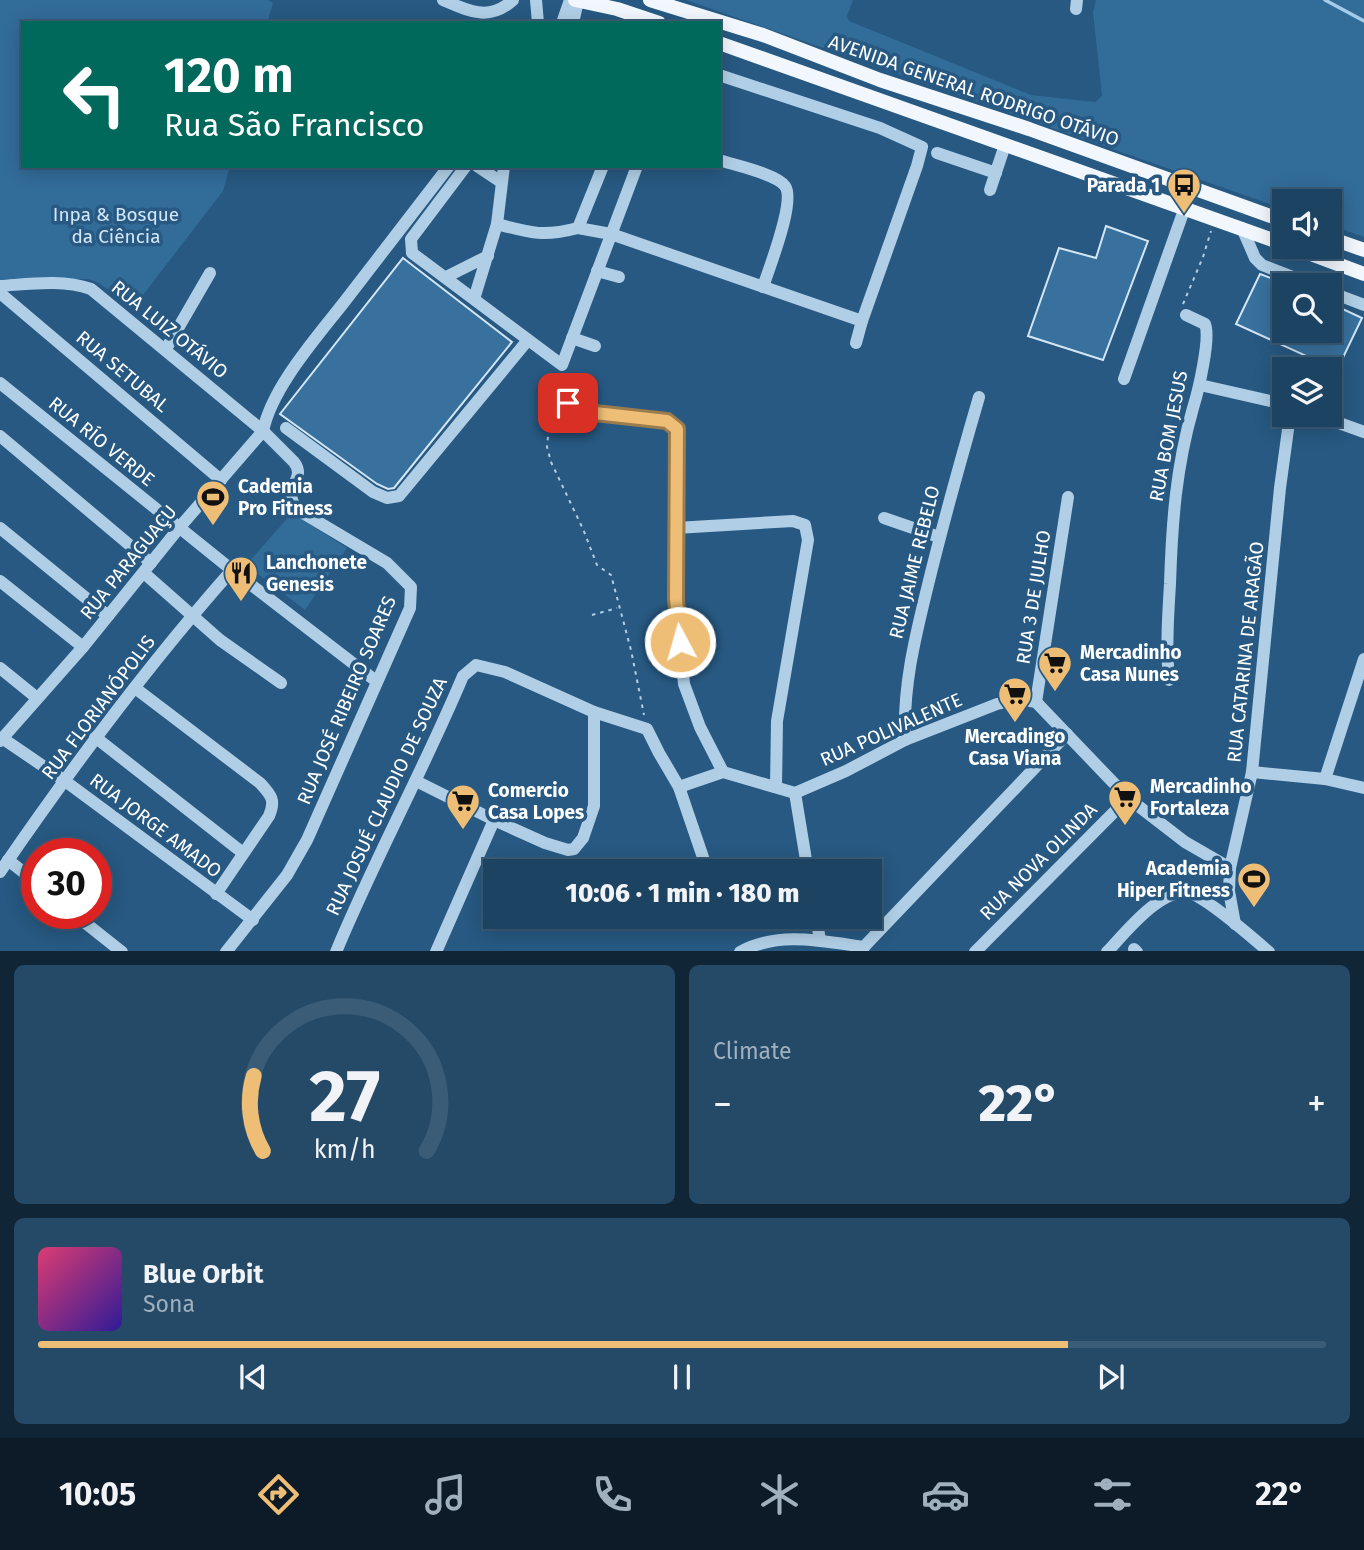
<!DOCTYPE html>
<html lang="en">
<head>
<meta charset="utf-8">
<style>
	:root { --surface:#1d4362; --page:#254a68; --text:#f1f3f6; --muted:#a0b0be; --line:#3b5c77; --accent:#efbe76 }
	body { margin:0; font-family:"Fira Sans",sans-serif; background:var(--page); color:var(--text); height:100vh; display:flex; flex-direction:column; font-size:26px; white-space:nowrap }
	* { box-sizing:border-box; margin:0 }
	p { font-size:23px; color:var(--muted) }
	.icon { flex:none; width:38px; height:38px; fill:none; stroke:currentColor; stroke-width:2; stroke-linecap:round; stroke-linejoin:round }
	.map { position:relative; height:951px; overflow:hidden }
	.details { display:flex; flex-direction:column; gap:14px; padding:14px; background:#102536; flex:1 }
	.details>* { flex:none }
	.banner { position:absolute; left:21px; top:21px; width:700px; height:147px; border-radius:0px; box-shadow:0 4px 18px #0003,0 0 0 2px var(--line); background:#00695c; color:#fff; overflow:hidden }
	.fabs { position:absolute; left:1272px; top:189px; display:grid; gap:14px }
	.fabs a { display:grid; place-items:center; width:70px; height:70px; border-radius:0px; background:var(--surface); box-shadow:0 4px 18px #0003,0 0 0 2px var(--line); font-size:35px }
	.speed { position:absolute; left:21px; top:838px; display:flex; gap:14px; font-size:35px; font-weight:700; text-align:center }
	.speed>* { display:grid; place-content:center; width:91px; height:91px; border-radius:50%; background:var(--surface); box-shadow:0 4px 18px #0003,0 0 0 2px var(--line); line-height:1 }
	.speed .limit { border:10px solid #d22; background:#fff; color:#111 }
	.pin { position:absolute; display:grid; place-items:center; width:60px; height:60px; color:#fff; margin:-30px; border-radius:14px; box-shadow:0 4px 10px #0006 }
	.me { position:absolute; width:77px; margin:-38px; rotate:354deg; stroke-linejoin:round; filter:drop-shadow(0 0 5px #0008) }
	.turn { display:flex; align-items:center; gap:24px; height:147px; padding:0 28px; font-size:32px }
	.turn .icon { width:91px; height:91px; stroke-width:2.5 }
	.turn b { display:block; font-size:49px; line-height:60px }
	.big { font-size:52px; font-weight:800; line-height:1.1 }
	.details .card { flex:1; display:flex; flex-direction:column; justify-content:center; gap:10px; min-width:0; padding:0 24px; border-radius:10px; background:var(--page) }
	.details .dial { align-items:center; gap:0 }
	.dial svg { height:182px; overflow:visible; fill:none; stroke:var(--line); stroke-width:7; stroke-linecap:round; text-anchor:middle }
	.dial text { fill:var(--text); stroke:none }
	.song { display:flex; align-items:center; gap:21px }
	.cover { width:84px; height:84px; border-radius:10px; background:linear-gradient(135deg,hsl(340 70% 55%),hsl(250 70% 35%)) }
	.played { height:7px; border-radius:4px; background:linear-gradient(90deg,var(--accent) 80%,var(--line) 80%) }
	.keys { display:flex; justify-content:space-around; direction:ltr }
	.heat { display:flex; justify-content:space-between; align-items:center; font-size:38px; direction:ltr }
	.details .tiles { flex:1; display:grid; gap:14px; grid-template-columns:1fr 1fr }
	.card:last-child { grid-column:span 2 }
	.trip { position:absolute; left:483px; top:859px; width:399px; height:70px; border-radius:0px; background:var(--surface); box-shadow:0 4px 18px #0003,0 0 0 2px var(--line); font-weight:800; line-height:70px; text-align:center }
	.dock { display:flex; height:112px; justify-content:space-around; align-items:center; background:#0c1b27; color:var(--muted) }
	.dock .icon { width:49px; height:49px }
	.dock .current { color:var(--accent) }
	.dock b { font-size:32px; color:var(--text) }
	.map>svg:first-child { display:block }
</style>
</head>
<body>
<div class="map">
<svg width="1364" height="952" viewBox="0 0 1364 952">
	<rect width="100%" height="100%" fill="#275982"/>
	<g fill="#326c99">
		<path d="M0,0h268l5,3 -6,20h-244v143h207l-7,25 -90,117c-15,-8 -28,-25 -45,-29l-88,2z"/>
		<polygon points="686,0 853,0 847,16 849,21 1031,95 1095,102 1102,96 1093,12 1096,0 1364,0 1364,237 1330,225 1330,201 1284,201 1284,209"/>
		<polygon points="292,513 347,548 305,610 246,565"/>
	</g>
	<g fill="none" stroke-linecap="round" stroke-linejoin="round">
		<polyline stroke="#a4cbe7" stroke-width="3.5" points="1325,0 1364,21"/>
	</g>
	<g fill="#38719e" stroke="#d3e6f5" stroke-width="2">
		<polygon points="1106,226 1148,241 1103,360 1028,336 1059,248 1096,258"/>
		<polygon points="403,258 512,342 394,488 388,489 377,484 280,414"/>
		<polygon points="1260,274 1284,283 1284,331 1330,331 1330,303 1362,318 1337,370 1236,324"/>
	</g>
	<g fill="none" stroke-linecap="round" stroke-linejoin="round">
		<g stroke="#b0cfe6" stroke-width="2" stroke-dasharray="3.5 5" stroke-linecap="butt">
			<polyline points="1183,304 1203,257 1211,231"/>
			<polyline points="555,404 550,416 547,447 551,462 583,529 597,565 611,575 631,650 644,715"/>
			<polyline points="592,615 617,608"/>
		</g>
		<g stroke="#b0cfe6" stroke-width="12">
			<path d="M443,0c26,11 46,22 70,0"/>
			<polyline points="536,0 538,23"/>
			<polyline points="1076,9 1077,0"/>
			<polyline points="562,23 570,0"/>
			<polyline points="573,23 578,1"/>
			<polyline points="937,153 996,173"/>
			<path d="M719,160c15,5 58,14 66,26 11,15 -16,82 -22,101"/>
			<polyline points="466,166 411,239 412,253 562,365 637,166"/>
			<polyline points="477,166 501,182"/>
			<path d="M504,166l-7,58c34,9 46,13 81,4"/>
			<polyline points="603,166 578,228 611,234 862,321 917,166 922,147 880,128 719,75"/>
			<polyline points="990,190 1005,145"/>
			<polyline points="1242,228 1255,258 1262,265 1314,285"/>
			<polyline points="597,271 619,277"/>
			<polyline points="446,277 488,256"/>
			<path d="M0,286c30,-2 62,-7 91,3l172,142 31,31c14,18 -15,26 4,48l89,53 24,24 -1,21 -103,232 -20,35 -61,77"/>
			<polyline points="1330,292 1364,305"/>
			<polyline points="0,293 221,480"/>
			<polyline points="474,299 497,224"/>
			<polyline points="572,338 595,346"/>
			<polyline points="856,343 862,321"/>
			<polyline points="166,349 210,273"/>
			<polyline points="1124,379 1184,210"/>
			<polyline points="0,383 232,570 376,681"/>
			<polyline points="1200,385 1284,404"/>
			<polyline points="568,403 595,413 667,421 676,429 676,599 684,684 700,727 723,772"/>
			<polyline points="1317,415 1364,432"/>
			<polyline points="286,428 373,492 387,498 399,496 528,340"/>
			<polyline points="0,436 151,563"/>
			<polyline points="884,518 939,537"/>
			<polyline points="0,528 108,616"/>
			<polyline points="676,528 793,521 805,525 808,540 777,721 776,787"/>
			<polyline points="144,573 220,640 281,683"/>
			<polyline points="0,581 83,647"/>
			<polyline points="0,668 37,698"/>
			<path d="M1169,680c-3,-32 -1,-64 1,-96 2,-62 6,-117 23,-176 5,-16 18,-70 12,-84l-19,-9"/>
			<path d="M135,688l125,95c11,12 16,17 9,33l-53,78"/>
			<polyline points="1036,702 1068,497"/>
			<polyline points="95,737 243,853"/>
			<polyline points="2,738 65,781 253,920"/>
			<path d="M905,740c-2,-52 9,-98 21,-147 16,-66 34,-131 53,-196"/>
			<path d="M0,741l83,-94 96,-119 84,-97c9,-44 54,-94 82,-130 35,-45 69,-90 104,-135"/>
			<polyline points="1252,772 1325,779 1364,788"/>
			<polyline points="1325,779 1364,659"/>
			<polyline points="416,781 494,820 545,843 568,850 574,849 583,838 594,806 594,712"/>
			<polyline points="679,787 723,772 795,793 846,771 905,740 997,704 1020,699 1036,702 1128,798 1185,842 1230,868"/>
			<polyline points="795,793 808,872"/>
			<polyline points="8,860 37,883"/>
			<path d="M0,872c72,-105 148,-207 232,-302"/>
			<polyline points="74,914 122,952"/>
			<polyline points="816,917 820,940"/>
			<polyline points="1235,924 1229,891 1230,868 1252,772 1280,488 1290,415"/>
			<polyline points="1134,949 1137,952"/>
			<path d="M336,952c39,-94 88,-183 127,-276l13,-11 29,7 89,40 53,17 12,24 20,34 29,85"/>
			<polyline points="436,952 494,820"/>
			<path d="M740,952c38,-21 82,-11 124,-5"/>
			<polyline points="859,952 1067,734"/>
			<polyline points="975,952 1128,798"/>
			<path d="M1107,952c18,-19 54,-65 82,-59 16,3 65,46 80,59"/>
		</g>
		<g stroke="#f1f7fd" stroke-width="14">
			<polyline points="575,0 617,9 659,23"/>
			<polyline points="650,0 763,35 880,80 1029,129 1284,221"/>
			<polyline points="719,43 1284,244"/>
			<polyline points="1330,238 1364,250"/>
			<polyline points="1292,247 1364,274"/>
		</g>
	</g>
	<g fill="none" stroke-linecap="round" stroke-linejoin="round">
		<g stroke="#9b7c4d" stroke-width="18">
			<polyline id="route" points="568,403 595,413 667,421 677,429 676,599 680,642"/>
		</g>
		<use href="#route" stroke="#efbe76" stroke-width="12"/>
	</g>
	<defs>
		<g id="bus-pin" transform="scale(1.75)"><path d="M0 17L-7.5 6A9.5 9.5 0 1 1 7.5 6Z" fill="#efbe76" stroke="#275982"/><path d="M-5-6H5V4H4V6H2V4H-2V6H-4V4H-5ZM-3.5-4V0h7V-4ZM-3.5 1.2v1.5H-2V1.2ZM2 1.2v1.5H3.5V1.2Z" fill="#111"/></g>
		<g id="stadium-pin" transform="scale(1.75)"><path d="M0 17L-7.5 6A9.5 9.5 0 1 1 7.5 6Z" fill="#efbe76" stroke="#275982"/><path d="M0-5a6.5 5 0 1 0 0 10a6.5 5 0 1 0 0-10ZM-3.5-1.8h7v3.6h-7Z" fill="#111"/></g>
		<g id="restaurant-pin" transform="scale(1.75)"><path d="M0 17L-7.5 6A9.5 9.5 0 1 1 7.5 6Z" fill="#efbe76" stroke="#275982"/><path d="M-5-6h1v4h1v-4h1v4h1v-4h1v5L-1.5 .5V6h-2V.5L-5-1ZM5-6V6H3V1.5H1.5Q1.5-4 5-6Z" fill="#111"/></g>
		<g id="supermarket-pin" transform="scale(1.75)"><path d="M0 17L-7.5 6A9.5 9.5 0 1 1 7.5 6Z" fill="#efbe76" stroke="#275982"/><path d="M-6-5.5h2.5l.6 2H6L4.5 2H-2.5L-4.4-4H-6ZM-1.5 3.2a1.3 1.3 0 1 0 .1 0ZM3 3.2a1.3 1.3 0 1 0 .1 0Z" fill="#111"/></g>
	</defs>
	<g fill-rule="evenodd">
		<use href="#bus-pin" x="1184" y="185"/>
		<use href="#stadium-pin" x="213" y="497"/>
		<use href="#restaurant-pin" x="241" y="573"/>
		<use href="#supermarket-pin" x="1055" y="663"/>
		<use href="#supermarket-pin" x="1015" y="694"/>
		<use href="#supermarket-pin" x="1125" y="797"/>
		<use href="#supermarket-pin" x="463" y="801"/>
		<use href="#stadium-pin" x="1254" y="879"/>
	</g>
	<g text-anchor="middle" stroke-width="7" stroke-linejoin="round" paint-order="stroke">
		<g font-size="19" fill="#fff" stroke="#275982">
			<text transform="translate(974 90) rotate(19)" y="7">AVENIDA GENERAL RODRIGO OTÁVIO</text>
			<text transform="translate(170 329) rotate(39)" y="7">RUA LUIZ OTÁVIO</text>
			<text transform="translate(123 371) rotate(40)" y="7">RUA SETUBAL</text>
			<text transform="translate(1168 436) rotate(-79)" y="7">RUA BOM JESUS</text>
			<text transform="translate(102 441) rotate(39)" y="7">RUA RÍO VERDE</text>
			<text transform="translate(128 562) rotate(-51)" y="7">RUA PARAGUAÇU</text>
			<text transform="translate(914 562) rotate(-76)" y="7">RUA JAIME REBELO</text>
			<text transform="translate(1033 597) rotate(-81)" y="7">RUA 3 DE JULHO</text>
			<text transform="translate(1245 652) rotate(-84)" y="7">RUA CATARINA DE ARAGÃO</text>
			<text transform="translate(346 700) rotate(-67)" y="7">RUA JOSÉ RIBEIRO SOARES</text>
			<text transform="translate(98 707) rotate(-53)" y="7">RUA FLORIANÓPOLIS</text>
			<text transform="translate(891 729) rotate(-24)" y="7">RUA POLIVALENTE</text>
			<text transform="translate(386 796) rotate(-65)" y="7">RUA JOSUÉ CLAUDIO DE SOUZA</text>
			<text transform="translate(156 825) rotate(37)" y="7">RUA JORGE AMADO</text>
			<text transform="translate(1038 861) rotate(-45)" y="7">RUA NOVA OLINDA</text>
		</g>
		<g font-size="19" font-weight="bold" fill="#fff" stroke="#275982" text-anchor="start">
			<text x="1160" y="192" text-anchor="end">Parada 1</text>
			<text x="238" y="493">Cademia<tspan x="238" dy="22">Pro Fitness</tspan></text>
			<text x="266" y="569">Lanchonete<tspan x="266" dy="22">Genesis</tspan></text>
			<text x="1080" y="659">Mercadinho<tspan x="1080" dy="22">Casa Nunes</tspan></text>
			<text x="1015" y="743" text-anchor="middle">Mercadingo<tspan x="1015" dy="22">Casa Viana</tspan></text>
			<text x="1150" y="793">Mercadinho<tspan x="1150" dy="22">Fortaleza</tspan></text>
			<text x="488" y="797">Comercio<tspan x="488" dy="22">Casa Lopes</tspan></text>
			<text x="1230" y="875" text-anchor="end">Academia<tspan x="1230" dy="22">Hiper Fitness</tspan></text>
		</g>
		<g font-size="19" fill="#d3e6f5" stroke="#275982">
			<text x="116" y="221">Inpa &amp; Bosque<tspan x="116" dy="22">da Ciência</tspan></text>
		</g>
	</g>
</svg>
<div class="fabs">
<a><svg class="icon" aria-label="sound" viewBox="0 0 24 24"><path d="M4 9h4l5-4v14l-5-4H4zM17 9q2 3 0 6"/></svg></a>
<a><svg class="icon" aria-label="search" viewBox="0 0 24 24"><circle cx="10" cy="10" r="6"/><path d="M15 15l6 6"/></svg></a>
<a><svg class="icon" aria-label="layers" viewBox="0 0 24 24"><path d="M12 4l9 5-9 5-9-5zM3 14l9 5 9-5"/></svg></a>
</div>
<div class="speed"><div class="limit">30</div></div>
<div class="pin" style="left:568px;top:403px;background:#d93025"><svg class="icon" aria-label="arrive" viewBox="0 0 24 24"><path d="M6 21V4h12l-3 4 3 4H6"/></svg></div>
<svg class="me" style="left:680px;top:642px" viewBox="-20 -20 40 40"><circle r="17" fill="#efbe76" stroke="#fff" stroke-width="3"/><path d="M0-11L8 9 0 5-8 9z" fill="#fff"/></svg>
<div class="trip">10:06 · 1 min · 180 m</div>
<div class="banner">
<div class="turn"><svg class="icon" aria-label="left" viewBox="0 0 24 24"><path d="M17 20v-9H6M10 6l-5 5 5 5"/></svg><div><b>120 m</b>Rua São Francisco</div></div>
</div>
</div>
<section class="details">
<div class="tiles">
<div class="card dial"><svg viewBox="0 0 100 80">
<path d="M14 69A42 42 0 1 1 86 69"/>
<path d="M14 69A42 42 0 0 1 10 36" stroke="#efbe76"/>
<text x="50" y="56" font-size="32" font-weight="700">27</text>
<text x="50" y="72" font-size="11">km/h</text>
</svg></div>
<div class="card"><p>Climate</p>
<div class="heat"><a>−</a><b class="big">22°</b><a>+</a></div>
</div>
<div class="card">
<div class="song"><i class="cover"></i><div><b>Blue Orbit</b><p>Sona</p></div></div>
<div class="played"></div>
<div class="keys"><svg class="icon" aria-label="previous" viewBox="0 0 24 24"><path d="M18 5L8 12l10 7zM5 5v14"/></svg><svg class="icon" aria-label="pause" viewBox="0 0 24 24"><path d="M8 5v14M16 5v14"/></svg><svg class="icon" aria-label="next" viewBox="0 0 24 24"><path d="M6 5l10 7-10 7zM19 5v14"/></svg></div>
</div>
</div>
</section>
<nav class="dock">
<b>10:05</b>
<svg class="icon current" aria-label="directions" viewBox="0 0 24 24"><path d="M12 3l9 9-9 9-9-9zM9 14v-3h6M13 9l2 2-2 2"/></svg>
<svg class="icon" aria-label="music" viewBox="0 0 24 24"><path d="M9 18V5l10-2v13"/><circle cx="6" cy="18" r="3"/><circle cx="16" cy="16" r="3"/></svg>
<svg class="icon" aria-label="phone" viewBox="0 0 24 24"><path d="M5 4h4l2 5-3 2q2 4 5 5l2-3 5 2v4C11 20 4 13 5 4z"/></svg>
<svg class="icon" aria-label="climate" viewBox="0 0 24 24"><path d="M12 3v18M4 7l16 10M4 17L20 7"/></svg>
<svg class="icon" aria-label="car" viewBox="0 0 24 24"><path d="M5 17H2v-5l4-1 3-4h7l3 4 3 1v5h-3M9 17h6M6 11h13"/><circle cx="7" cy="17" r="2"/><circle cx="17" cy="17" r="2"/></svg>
<svg class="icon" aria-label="filters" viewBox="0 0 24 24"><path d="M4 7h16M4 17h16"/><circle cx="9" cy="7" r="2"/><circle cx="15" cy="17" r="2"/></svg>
<b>22°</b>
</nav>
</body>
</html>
